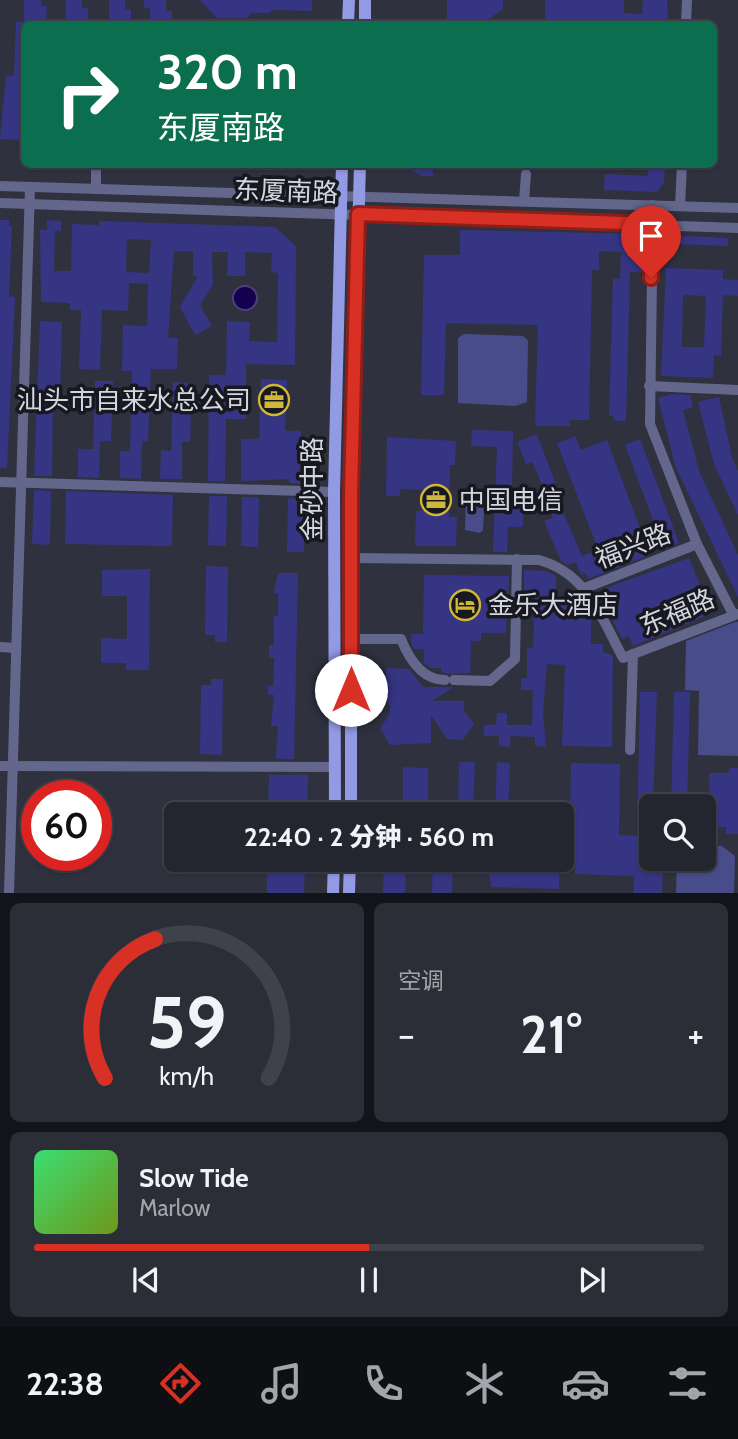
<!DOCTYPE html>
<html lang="zh">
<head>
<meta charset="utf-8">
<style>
	:root { --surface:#23252f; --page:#2b2d37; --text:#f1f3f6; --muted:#a3a5aa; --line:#40424b; --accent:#d93025 }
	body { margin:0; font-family:Cabin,"Noto Sans SC",sans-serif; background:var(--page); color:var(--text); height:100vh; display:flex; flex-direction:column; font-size:26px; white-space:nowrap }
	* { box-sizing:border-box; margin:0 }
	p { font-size:23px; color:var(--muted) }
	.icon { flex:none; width:38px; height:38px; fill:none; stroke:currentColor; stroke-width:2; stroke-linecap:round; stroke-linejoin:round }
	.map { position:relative; height:893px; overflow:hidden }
	.panel { display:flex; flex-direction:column; gap:10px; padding:10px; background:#13141a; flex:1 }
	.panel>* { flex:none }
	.top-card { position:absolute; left:21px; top:21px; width:696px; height:147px; border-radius:10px; box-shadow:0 2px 5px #0004,0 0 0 2px var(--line); background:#0b6e4f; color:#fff; overflow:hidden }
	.tools { position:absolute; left:639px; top:794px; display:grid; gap:14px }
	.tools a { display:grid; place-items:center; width:77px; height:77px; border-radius:10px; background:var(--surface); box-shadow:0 2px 5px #0004,0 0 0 2px var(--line); font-size:35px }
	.speed { position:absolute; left:21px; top:780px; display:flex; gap:14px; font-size:35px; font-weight:700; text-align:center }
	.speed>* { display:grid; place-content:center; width:91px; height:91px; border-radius:50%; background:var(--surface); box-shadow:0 2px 5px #0004,0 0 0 2px var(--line); line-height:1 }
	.speed .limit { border:10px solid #d22; background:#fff; color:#111 }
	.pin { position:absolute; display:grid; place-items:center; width:60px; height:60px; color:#fff; margin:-72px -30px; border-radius:50% 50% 50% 0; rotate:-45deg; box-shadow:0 0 7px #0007 }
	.pin .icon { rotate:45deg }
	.me { position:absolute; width:77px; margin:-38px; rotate:0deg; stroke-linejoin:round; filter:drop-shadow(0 0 5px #0008) }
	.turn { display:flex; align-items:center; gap:24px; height:147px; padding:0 21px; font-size:32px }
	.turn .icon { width:91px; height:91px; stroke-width:2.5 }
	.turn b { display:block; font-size:49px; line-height:60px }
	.big { font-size:52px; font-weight:800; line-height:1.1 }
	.panel .tile { flex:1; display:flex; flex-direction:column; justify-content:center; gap:10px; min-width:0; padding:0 24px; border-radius:10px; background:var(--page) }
	.panel .dial { align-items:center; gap:0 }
	.dial svg { height:182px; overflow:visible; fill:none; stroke:var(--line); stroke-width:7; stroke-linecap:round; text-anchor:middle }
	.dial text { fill:var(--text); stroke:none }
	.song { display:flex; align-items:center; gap:21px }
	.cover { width:84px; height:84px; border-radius:10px; background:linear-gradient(135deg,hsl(140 70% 55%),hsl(80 70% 35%)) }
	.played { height:7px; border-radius:4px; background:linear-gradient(90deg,var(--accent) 50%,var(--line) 50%) }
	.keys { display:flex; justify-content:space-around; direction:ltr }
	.heat { display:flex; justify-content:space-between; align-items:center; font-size:38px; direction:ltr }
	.panel .tiles { flex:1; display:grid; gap:10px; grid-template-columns:1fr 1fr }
	.tile:last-child { grid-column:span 2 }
	.trip { position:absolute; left:164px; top:802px; width:410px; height:70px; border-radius:10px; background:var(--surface); box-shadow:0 2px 5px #0004,0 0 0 2px var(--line); font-weight:800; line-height:70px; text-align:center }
	.menu { display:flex; height:112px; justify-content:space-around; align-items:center; background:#0e0f13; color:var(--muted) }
	.menu .icon { width:49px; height:49px }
	.menu .on { color:var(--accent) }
	.menu b { font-size:32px; color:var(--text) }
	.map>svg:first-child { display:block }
</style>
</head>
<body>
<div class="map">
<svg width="738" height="893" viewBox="0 0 738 893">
	<rect width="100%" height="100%" fill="#2f313f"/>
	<g fill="#484c89">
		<polygon points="464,334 523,336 528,340 527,402 515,406 458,403 458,338"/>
		<polygon points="469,491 481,491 485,495 483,530 480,533 465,530 466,493"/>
		<polygon points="735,622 738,622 738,756 698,755 699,691 685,690 686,641"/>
		<polygon points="704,845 722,846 735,856 734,893 676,893 677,859 704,859"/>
	</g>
	<circle fill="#13004f" stroke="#4d407a" stroke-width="2" cx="245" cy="298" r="12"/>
	<g fill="#363583" fill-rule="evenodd">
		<polygon points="24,0 41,0 41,6 47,6 46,20 34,20 34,24 24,24 24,68 22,68 21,87 24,87 24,140 0,139 6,76 14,76 16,22 24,22"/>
		<polygon points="66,0 82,0 82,8 88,8 88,22 66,21"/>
		<polygon points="109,0 125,0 125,9 131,9 131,23 109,23"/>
		<polygon points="144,0 166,0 166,11 172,11 172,24 150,24 150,8 144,8"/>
		<polygon points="200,0 312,0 312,11 273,10 269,13 252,13 247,18 217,18"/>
		<polygon points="447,0 503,0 503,9 482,24 447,24"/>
		<polygon points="545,0 624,0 624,13 642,14 643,0 667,0 668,24 545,24"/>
		<polygon points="400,164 433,164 433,176 422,176"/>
		<polygon points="649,164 665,164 664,182 657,192 604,190 605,174 648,176"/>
		<polygon points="0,220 9,220 9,226 12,226 9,296 15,297 7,468 0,468"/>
		<path d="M47,220l14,1v10l-6,-1 -1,41h17l1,-47 27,1v-4l176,6 21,19 -1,119 -49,-1v55h-20l-1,62h-17l1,-106h17l1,-54 23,1 -1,19 28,1 1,-69 -7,-1 1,-19 -27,-1v24h-18l1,-24h-16l1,33 -13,20 12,21 -17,9 -15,-28 18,-31h-5v-25h-19l-6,87h10l-1,31h-26l-3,72h-6l-1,38 -21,-1v-27h10l2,-80h-10l1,-46 24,1 1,-42 -19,-1 -1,28 -26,-1 -2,60 -21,-1 2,-59h-11v-7l-29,-1 -1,-72h7zM127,239l24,1 -2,33 -23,-1z"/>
		<polygon points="460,230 644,234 644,272 630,272 626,421 615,421 612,415 609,416 613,279 620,279 621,252 599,251 599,270 592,270 589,420 569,420 571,426 535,426 538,325 446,323 444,395 421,395 424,255 460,255"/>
		<polygon points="665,235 728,238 728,246 674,244 673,253 665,253"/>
		<path d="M666,268l57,2v9l15,1v16l-15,-1 -2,61 -7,-1 -1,23 -52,-2zM683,295l23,1 -2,51h-22z"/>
		<polygon points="40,321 62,322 60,405 53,404 52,476 34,476"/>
		<polygon points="261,379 287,380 285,431 301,431 300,484 289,483 289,479 241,481 241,439 259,439"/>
		<polygon points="95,381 113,381 111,441 100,441 99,478 78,477 78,449 93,449"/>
		<polygon points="173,382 192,383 190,442 182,442 182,479 160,479 161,450 171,451"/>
		<polygon points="672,394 690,395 693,407 683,410 699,471 738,555 738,597 676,468 658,398"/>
		<polygon points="719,397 732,458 738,471 738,515 714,464 698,402"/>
		<polygon points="472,430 513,431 512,494 524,495 523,527 508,527 507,552 493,552 497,447 471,446"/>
		<polygon points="537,434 563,504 560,505 582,556 598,549 557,443 575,436 581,450 607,440 650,555 588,579 586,573 581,575 576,562 568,565 561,561 544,521 553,518 546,500 539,502 535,491 543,488 539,477 532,462 526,464 517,442"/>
		<polygon points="387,437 456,441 455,465 450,465 449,517 457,517 456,546 415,546 416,511 422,511 423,490 400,489 400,496 386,496"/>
		<polygon points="640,439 679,543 664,549 625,445"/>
		<polygon points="34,490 51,491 50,545 32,544"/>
		<polygon points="66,491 173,495 172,546 65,544"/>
		<polygon points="209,496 227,496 226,546 208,545"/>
		<polygon points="242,497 259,497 258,547 241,546"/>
		<polygon points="288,498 305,499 304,552 287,552"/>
		<polygon points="689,558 705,598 700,600 706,616 633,646 629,636 622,639 602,599 609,596 606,588"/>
		<polygon points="206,566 228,567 227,642 215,642 215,635 205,635"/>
		<polygon points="150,569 149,670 126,670 126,663 101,663 101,638 127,639 127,596 102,596 102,570"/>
		<polygon points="524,570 546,571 556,576 556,603 585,603 584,617 591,617 591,644 603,644 603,652 613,655 612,747 562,746 565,665 547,664 543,713 546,747 535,746 535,737 510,736 510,747 499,746 499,736 484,736 484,725 496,725 497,713 507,713 507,725 532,725 533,690 521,690 521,678 527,678 527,648 533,648 535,596 524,596"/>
		<polygon points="278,573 298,573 294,759 276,759 278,726 271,726 274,695 268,695 268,686 273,686 274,658 269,658 269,645 274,645 274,616 278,616 278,593 274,593"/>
		<polygon points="424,575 509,576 506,633 481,633 481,641 471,641 470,673 450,674 441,672 441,668 431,668 424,663 424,649 414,649 411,643 411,634 423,634"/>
		<polygon points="386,668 409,669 423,687 453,687 432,701 464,701 464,711 474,724 463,740 447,739 431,715 431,743 390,745 380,728 390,713 390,706 381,693 386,685"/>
		<polygon points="211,679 223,679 222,755 200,754 201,685 211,685"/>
		<polygon points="640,692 657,692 651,859 663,859 662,893 634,893 634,876 575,874 576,825 570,825 571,763 620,764 619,835 637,836"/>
		<polygon points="674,692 690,692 687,807 671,807"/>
		<polygon points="459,762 475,762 473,814 458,814"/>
		<polygon points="497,762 510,763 508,814 495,814"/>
		<polygon points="403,767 428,768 428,814 403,814"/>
		<polygon points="730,768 738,768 738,834 726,834 726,827 710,827 709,773 728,773"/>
		<polygon points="269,775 308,775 307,814 268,814"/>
		<polygon points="267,859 282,859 282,865 305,866 304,893 267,893"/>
		<polygon points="384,859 406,859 405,893 383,893"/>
		<polygon points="433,859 453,859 452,893 432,893"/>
		<polygon points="488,859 560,859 559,889 491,887"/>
	</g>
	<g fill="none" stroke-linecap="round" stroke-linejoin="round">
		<g stroke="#63678c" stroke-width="10">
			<polyline points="686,24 687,0"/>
			<polyline points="0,186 738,208"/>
			<polyline points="96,189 96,164"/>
			<polyline points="524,201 526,174"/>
			<polyline points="0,203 738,228"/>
			<polyline points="653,205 650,424 697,544 733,614"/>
			<polyline points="680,206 682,164"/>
			<polyline points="649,386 738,390"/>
			<polyline points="0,482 334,492"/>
			<path d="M351,558l188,2c48,13 62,57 84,98l115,-44"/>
			<polyline points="585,588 697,544"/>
			<path d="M351,639h50c8,20 21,41 44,41"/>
			<polyline points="0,647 16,648"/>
			<polyline points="454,680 490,681 515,659 517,559"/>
			<polyline points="630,750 633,654"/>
			<polyline points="0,766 336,767"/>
			<polyline points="9,893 30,187"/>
		</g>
		<g stroke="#929ae4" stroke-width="12">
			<polyline points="348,24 349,0"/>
			<polyline points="365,24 365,0"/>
			<polyline points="335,814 334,492 342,164"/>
			<polyline points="351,814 351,494 360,164"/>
			<polyline points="333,893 334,859"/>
			<polyline points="349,893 350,859"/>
		</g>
	</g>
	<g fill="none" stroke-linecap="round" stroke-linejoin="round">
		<g stroke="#8d1f18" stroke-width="18">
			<polyline id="route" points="351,690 351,494 358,214 652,224 651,278"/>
		</g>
		<use href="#route" stroke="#d93025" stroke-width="12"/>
	</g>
	<defs>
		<g id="office-ring" transform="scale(1.575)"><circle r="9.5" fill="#181920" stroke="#cfb837" stroke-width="1.5"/><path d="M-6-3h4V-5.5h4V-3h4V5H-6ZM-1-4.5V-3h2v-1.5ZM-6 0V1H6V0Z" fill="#cfb837"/></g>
		<g id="hotel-ring" transform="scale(1.575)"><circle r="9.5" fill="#181920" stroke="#cfb837" stroke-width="1.5"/><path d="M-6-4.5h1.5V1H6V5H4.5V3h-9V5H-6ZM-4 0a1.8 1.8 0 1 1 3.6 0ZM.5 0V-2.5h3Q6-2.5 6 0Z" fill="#cfb837"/></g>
	</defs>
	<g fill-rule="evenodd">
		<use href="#office-ring" x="274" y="400"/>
		<use href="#office-ring" x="436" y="500"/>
		<use href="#hotel-ring" x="465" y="605"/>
	</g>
	<g text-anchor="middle" stroke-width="7" stroke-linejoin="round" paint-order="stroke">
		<g font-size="26" fill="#d4d6df" stroke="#181920">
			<text transform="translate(286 191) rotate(2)" y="9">东厦南路</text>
			<text transform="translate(312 489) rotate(-90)" y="9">金砂中路</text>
			<text transform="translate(633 546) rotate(-21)" y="9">福兴路</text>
			<text transform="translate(677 612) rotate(-23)" y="9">东福路</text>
		</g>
		<g font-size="26" fill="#d4d6df" stroke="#181920" text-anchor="start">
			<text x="251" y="409" text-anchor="end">汕头市自来水总公司</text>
			<text x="459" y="509">中国电信</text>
			<text x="488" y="614">金乐大酒店</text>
		</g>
	</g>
</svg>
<div class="tools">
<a><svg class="icon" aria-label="search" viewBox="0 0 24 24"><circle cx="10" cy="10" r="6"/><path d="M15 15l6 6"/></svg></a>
</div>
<div class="speed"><div class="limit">60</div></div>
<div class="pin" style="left:651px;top:278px;background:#d93025"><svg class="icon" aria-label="arrive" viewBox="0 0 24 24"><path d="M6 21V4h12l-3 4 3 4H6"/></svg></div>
<svg class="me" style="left:351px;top:690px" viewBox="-20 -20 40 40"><circle r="19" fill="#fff"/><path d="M0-13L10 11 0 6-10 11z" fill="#d93025"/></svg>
<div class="trip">22:40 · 2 分钟 · 560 m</div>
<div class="top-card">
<div class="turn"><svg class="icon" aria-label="right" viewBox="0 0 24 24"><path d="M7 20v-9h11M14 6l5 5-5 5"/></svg><div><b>320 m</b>东厦南路</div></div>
</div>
</div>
<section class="panel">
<div class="tiles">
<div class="tile dial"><svg viewBox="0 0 100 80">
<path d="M14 69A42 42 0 1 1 86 69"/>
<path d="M14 69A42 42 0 0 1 36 8" stroke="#d93025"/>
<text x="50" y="56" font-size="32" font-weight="700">59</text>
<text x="50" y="72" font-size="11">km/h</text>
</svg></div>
<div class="tile"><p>空调</p>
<div class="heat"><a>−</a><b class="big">21°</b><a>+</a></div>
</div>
<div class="tile">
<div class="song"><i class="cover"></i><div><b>Slow Tide</b><p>Marlow</p></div></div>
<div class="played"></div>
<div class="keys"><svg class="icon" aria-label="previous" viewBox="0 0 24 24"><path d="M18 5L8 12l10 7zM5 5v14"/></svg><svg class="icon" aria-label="pause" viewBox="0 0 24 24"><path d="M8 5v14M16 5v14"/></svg><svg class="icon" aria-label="next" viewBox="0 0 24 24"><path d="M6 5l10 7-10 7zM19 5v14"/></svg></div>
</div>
</div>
</section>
<nav class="menu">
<b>22:38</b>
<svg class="icon on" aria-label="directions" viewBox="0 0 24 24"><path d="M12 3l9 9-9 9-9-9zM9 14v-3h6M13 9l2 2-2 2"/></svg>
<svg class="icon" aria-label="music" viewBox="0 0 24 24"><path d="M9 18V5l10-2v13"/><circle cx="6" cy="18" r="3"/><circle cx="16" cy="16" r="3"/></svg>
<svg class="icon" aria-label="phone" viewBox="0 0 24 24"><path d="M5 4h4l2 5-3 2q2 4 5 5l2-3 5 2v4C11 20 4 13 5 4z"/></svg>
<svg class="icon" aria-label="climate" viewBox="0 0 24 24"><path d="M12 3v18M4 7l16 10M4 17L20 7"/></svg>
<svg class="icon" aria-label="car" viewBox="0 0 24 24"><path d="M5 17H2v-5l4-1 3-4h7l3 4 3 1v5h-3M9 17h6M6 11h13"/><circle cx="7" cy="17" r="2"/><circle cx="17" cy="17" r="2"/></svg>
<svg class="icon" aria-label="filters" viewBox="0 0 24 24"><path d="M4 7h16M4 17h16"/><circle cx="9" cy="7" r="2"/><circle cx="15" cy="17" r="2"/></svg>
</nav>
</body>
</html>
